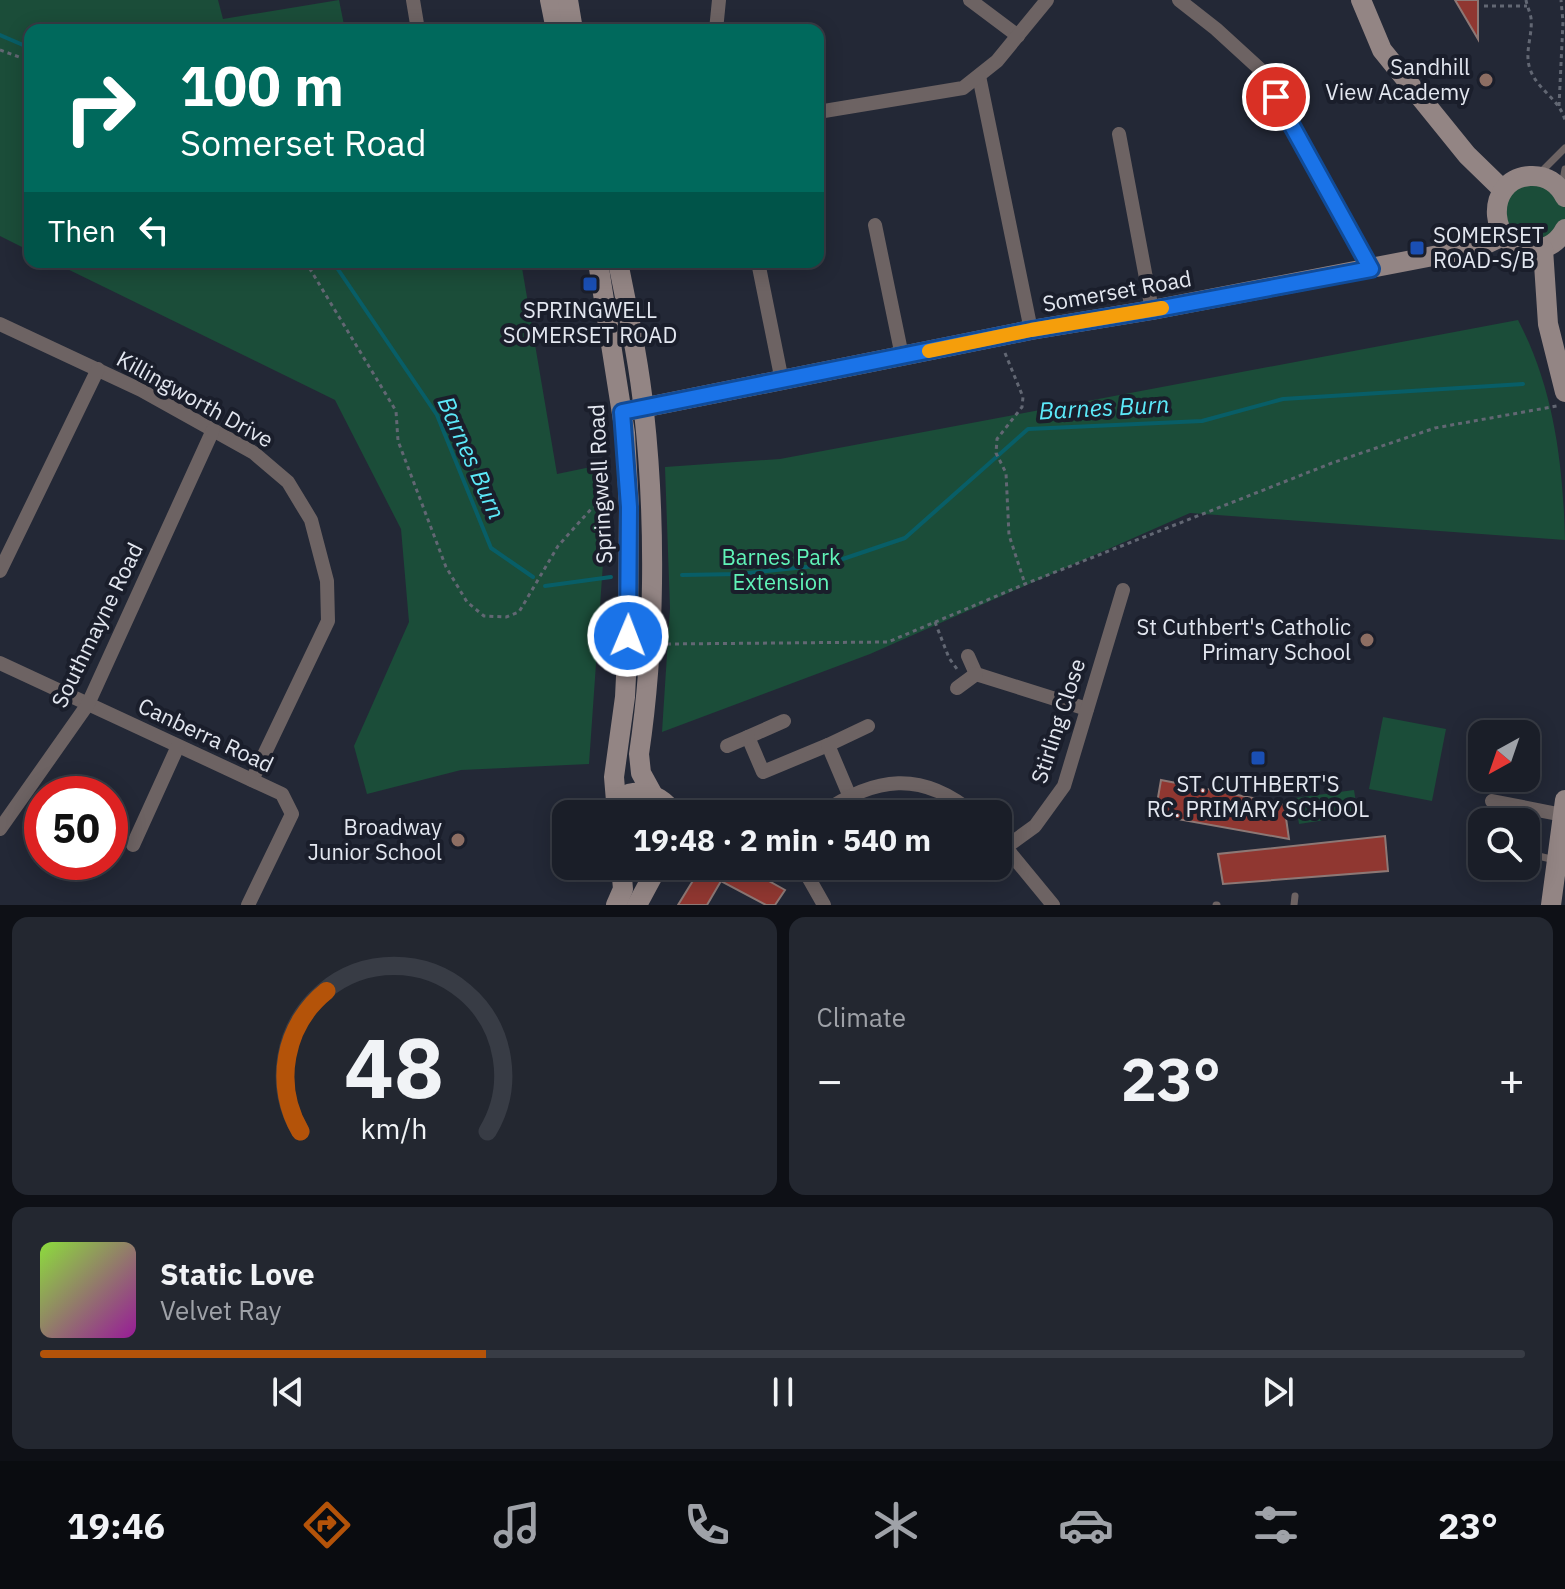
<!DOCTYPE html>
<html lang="en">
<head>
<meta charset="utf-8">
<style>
	:root { --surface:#1a1e28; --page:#232730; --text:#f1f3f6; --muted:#9fa2a8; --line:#383c45; --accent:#b45309 }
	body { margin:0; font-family:"IBM Plex Sans",sans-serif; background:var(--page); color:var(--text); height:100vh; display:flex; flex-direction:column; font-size:30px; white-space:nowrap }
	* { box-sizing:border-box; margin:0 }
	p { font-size:26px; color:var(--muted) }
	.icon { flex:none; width:44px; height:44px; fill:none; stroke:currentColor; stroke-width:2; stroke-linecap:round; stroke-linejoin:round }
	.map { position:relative; height:905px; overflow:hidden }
	.sheet { display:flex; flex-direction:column; gap:12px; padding:12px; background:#0e1016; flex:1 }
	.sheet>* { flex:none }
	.hud { position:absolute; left:24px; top:24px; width:800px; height:244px; border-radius:16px; box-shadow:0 4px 20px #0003,0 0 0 2px var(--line); background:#00695c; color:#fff; overflow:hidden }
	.needle { width:52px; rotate:220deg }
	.tools { position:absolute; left:1468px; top:720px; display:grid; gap:16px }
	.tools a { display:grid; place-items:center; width:72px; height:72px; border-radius:16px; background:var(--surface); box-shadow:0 4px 20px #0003,0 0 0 2px var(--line); font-size:40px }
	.speed { position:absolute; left:24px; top:776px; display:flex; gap:16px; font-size:40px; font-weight:700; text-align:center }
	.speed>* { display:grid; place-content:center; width:104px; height:104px; border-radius:50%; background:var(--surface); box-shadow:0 4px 20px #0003,0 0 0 2px var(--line); line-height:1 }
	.speed .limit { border:12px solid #d22; background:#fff; color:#111 }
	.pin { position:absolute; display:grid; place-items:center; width:68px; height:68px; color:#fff; margin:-34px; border:4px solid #fff; border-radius:50%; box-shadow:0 2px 8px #0007 }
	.me { position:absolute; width:88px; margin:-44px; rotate:1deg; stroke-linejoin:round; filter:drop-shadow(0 0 6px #0008) }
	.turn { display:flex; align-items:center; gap:28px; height:168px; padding:0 24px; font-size:36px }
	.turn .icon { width:104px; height:104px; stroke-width:2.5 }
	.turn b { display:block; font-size:56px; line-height:68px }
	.then { display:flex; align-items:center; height:76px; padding:0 24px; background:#0003; gap:16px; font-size:30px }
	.big { font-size:60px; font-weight:700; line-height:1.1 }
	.sheet .card { flex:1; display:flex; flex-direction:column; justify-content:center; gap:12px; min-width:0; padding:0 28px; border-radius:16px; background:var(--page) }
	.sheet .dial { align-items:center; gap:0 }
	.dial svg { height:208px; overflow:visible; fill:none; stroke:var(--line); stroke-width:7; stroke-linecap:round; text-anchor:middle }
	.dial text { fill:var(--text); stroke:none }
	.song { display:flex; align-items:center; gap:24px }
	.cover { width:96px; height:96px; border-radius:12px; background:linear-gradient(135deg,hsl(90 70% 55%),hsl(300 70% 35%)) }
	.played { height:8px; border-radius:4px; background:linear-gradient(90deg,var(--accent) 30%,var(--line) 30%) }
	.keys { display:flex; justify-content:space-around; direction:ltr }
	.heat { display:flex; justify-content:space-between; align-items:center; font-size:44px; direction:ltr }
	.sheet .tiles { flex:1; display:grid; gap:12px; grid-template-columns:1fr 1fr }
	.card:last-child { grid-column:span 2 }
	.trip { position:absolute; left:552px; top:800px; width:460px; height:80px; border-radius:16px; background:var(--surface); box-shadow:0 4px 20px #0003,0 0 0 2px var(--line); font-weight:700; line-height:80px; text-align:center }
	.dock { display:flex; height:128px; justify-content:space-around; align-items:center; background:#0a0c10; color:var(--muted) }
	.dock .icon { width:56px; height:56px }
	.dock .selected { color:var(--accent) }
	.dock b { font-size:36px; color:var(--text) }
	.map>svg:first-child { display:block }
</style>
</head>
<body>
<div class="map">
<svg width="1565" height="905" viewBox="0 0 1565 905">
	<rect width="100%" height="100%" fill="#232836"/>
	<g fill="#1b4d39">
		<polygon points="0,0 218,0 223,19 339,0 345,30 30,30 30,251 0,236"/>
		<polygon points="1525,176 1565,199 1565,229 1554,244 1503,236 1503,190"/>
		<polygon points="53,262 521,262 557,474 610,463 589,764 461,770 367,794 354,746 409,622 401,529 335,400"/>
		<path d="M1518,320c36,69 45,143 47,220l-375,-27 -320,141 -208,78 8,-124 -5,-141 115,-8z"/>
		<polygon points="1383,717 1446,729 1432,801 1369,789"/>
		<polygon points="1354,790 1358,815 1299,824 1295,798"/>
	</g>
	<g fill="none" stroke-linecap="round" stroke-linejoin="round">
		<g stroke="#085e67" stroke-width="4">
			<polyline points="0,35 30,48"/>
			<polyline points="333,262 437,415 491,548 533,577"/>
			<polyline points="682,575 739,574 825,565 905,538 1028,429 1202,421 1283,399 1523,384"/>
			<polyline points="545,586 611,577"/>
		</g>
	</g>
	<g fill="#903731" stroke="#8d7875" stroke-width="2">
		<polygon points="1455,0 1478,0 1478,39"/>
		<polygon points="1161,780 1284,804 1289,839 1155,815"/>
		<polygon points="1385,836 1388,871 1223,884 1218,854"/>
		<polygon points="702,866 742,866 785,890 775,905 766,905 721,881 707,905 678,905"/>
	</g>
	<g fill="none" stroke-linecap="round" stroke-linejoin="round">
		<g stroke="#626773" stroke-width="3" stroke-dasharray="4 4" stroke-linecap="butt">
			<path d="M1526,0c1,6 4,12 5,18 2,17 -7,34 -1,51 7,21 31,31 35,52"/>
			<polyline points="1484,6 1527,6"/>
			<polyline points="0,50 30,61"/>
			<polyline points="1559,106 1563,22 1561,0"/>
			<polyline points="291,262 298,268 307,264 396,411 398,441 446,567 467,602 484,616 506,617 519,612 558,546 592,508 613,502"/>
			<polyline points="1005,353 1023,397 1022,407 997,439 996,453 1006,473 1009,535 1025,584"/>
			<polyline points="935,622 949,658 957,669"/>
			<polyline points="667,644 888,642 1025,584 1332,463 1435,428 1557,406"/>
		</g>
		<g stroke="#6d6363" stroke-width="7">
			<polyline points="1539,174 1565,148"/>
			<polyline points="1562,186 1565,169"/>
			<polyline points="1526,853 1555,860"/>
			<polyline points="1481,865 1482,860"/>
			<polyline points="1216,905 1217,905"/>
			<polyline points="1294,905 1295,896"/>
		</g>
		<g stroke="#6d6363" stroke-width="14">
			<polyline points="413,0 418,30"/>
			<polyline points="970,0 1018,36"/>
			<polyline points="1179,0 1216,29 1263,72 1371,269"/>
			<polyline points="716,30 719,0"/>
			<polyline points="979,76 1031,330"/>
			<polyline points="818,112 963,88 997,61 1047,0"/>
			<polyline points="1119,134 1152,310"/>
			<polyline points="875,225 902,356"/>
			<polyline points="758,262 782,381"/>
			<polyline points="0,324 141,390 254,453 288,482 311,520 327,581 328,621 252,780"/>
			<polyline points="0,571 98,369"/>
			<polyline points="968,656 976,674 1087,709"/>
			<polyline points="0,663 282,794 292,814 248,905"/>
			<polyline points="957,688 976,674"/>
			<polyline points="784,721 748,737 763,772 828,745"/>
			<polyline points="727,746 748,737"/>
			<polyline points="850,797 828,745 868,726"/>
			<polyline points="1492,801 1563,815"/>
			<path d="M821,814c54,-38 101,-44 153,0"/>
			<polyline points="0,829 88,704 213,430"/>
			<polyline points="998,838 1053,905"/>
			<polyline points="133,845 178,746"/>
			<polyline points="1006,847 1035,826 1064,786 1123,590"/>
			<polyline points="796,866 807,875 824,905"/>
		</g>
		<g stroke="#938584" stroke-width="20">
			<polyline points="550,0 556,30"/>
			<polyline points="568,0 573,30"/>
			<polyline points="1361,0 1382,50 1467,155 1503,190"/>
			<path d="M1565,197c-7,-14 -19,-22 -35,-21 -48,3 -42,78 6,73 13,-1 23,-8 29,-20"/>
			<polyline points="1543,249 1548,324 1565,392"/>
			<polyline points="598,262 625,433 629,507 628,636 625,697 614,777 616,801"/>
			<path d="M618,262c10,50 21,100 26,150 12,109 11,234 -5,342l2,19 11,20"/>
			<polyline points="622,412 1031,330 1152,310 1480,247 1503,236"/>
			<path d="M608,814c13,-31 51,-26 66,0"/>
			<polyline points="616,905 623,889 621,866"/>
			<polyline points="637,905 658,866"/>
			<polyline points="1551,905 1565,800"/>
		</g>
	</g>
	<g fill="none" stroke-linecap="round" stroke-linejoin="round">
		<g stroke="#114b97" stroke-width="20">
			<polyline id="route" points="628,636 629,507 622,412 1031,330 1152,310 1371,269 1276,97"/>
		</g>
		<use href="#route" stroke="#1a73e8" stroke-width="14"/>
		<polyline stroke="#f59e0b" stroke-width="14" points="929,351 1031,330 1162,308"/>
	</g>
	<g fill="#8d6e63" stroke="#1a1e2b" stroke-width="3">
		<circle cx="1486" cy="80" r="8"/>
		<circle cx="1367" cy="640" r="8"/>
		<circle cx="458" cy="840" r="8"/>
	</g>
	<g fill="#1a4fb4" stroke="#1a1e2b" stroke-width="3">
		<rect x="1409" y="240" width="16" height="16" rx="4"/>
		<rect x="582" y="276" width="16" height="16" rx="4"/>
		<rect x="1250" y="750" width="16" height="16" rx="4"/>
	</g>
	<g text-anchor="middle" stroke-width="8" stroke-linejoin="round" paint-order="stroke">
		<g font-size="22" fill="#e3e7f0" stroke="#1a1e2b" text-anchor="end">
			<text x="1470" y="75">Sandhill<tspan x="1470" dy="25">View Academy</tspan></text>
			<text x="1433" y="243" text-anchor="start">SOMERSET<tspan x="1433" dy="25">ROAD-S/B</tspan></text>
			<text x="590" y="318" text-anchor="middle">SPRINGWELL<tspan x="590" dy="25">SOMERSET ROAD</tspan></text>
			<text x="1351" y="635">St Cuthbert's Catholic<tspan x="1351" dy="25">Primary School</tspan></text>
			<text x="1258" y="792" text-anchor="middle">ST. CUTHBERT'S<tspan x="1258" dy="25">RC. PRIMARY SCHOOL</tspan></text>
			<text x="442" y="835">Broadway<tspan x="442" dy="25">Junior School</tspan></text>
		</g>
		<g font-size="22" fill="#e3e7f0" stroke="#1a1e2b">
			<text transform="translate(1117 291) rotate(-10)" y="8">Somerset Road</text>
			<text transform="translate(195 399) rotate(29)" y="8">Killingworth Drive</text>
			<text transform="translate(600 484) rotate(-93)" y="8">Springwell Road</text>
			<text transform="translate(97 625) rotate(-64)" y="8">Southmayne Road</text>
			<text transform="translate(1058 721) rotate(-72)" y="8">Stirling Close</text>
			<text transform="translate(206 735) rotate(25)" y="8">Canberra Road</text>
		</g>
		<g font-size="22" fill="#60f3b8" stroke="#1a1e2b">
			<text x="781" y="565">Barnes Park<tspan x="781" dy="25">Extension</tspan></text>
		</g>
		<g font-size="24" font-style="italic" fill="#5ce9f9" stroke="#1a1e2b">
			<text transform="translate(1104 408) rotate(-3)" y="8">Barnes Burn</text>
			<text transform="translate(471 458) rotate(66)" y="8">Barnes Burn</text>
		</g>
	</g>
</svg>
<div class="tools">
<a><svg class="needle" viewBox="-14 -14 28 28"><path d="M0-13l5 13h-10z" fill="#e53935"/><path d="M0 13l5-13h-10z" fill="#9fa2a8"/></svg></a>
<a><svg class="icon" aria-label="search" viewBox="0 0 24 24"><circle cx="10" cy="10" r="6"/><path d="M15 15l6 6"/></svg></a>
</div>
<div class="speed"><div class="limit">50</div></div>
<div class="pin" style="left:1276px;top:97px;background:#d93025"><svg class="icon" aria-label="arrive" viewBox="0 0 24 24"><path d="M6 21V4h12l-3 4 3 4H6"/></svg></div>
<svg class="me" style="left:628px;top:636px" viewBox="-20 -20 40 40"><circle r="17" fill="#1a73e8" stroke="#fff" stroke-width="3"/><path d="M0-11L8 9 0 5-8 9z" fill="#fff"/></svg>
<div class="trip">19:48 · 2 min · 540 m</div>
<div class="hud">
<div class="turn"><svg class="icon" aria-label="right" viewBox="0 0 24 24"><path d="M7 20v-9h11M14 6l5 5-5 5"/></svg><div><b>100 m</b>Somerset Road</div></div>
<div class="then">Then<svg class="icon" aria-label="left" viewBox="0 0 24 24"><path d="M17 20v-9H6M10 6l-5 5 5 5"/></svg></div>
</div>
</div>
<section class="sheet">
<div class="tiles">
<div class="card dial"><svg viewBox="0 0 100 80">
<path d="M14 69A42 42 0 1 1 86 69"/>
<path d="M14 69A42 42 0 0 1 24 15" stroke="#b45309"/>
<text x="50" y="56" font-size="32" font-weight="700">48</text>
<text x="50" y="72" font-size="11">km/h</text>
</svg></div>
<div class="card"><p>Climate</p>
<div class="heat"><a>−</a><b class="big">23°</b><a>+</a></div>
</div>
<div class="card">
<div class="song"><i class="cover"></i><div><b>Static Love</b><p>Velvet Ray</p></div></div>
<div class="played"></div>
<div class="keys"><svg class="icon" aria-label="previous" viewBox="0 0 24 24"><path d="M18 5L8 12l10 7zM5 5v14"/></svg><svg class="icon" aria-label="pause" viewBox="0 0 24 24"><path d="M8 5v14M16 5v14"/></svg><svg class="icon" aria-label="next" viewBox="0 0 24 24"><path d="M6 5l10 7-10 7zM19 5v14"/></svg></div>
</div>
</div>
</section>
<nav class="dock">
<b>19:46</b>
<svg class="icon selected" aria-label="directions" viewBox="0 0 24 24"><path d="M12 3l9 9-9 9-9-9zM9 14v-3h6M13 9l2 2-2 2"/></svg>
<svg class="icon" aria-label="music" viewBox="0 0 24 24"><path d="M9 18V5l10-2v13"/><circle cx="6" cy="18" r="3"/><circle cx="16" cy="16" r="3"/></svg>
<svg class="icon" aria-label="phone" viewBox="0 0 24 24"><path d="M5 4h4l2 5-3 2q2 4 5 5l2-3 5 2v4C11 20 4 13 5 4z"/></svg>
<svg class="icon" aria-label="climate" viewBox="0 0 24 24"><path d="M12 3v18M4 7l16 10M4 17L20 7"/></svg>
<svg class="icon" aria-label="car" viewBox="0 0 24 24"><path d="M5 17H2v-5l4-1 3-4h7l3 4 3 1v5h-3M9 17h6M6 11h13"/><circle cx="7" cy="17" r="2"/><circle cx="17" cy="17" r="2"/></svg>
<svg class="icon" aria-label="filters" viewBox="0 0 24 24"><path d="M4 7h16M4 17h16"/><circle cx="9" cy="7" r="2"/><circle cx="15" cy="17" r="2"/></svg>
<b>23°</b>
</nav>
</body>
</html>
